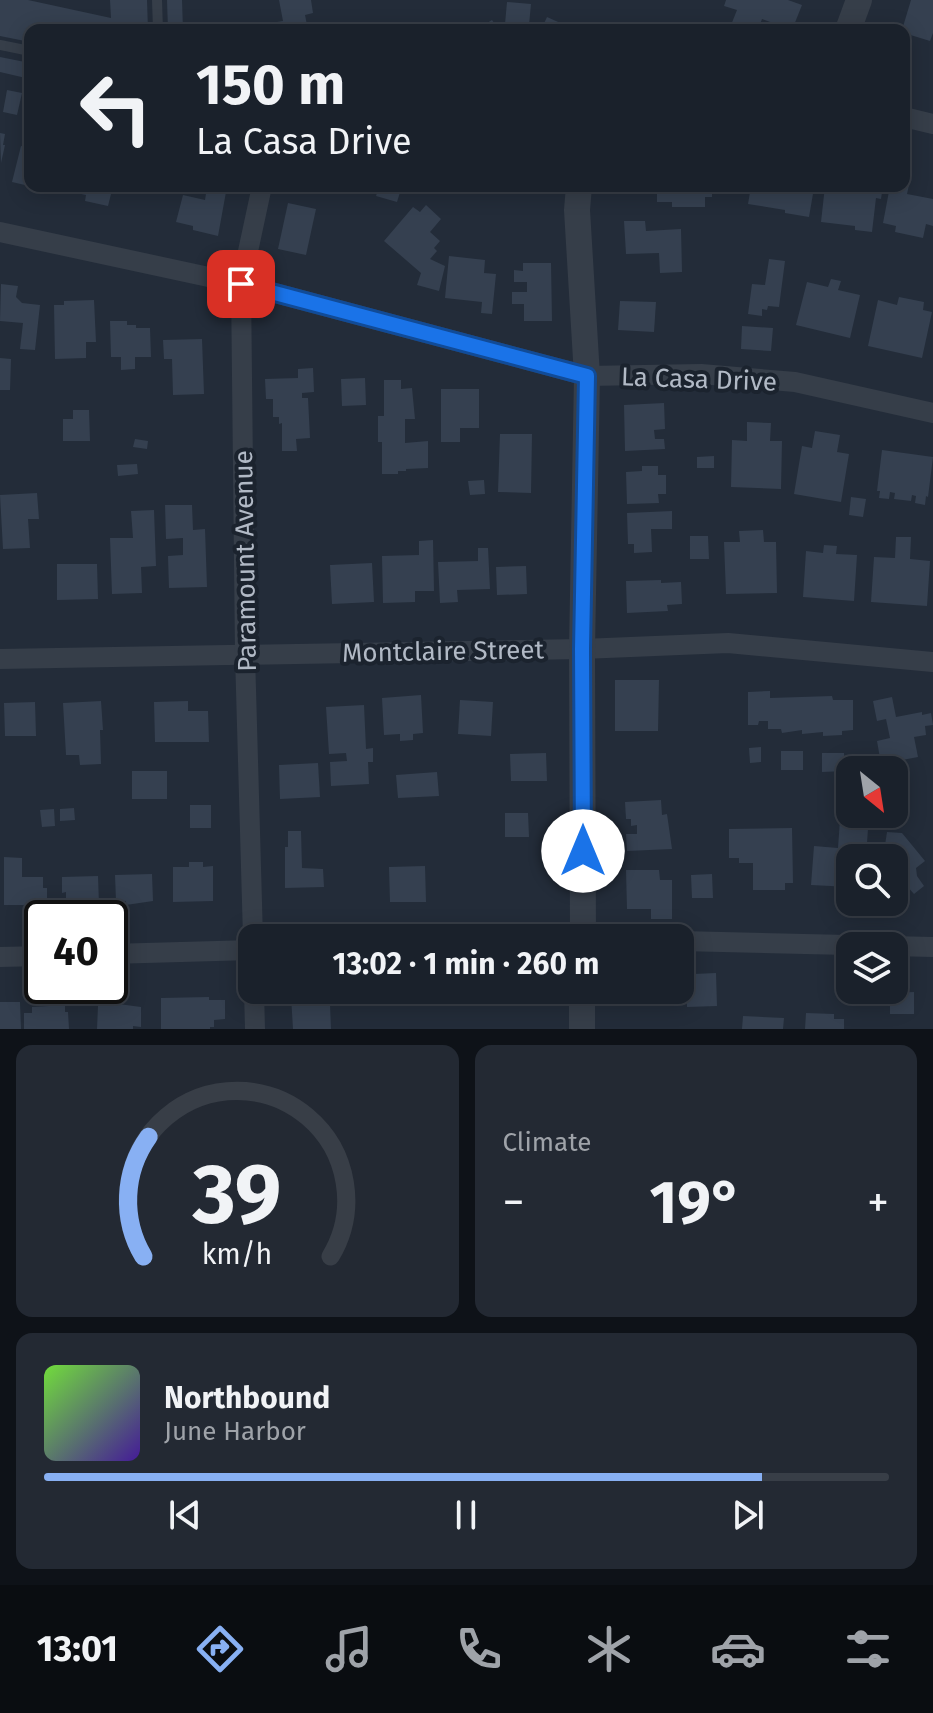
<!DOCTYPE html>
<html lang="en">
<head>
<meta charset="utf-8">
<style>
	:root { --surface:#1a212b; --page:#232933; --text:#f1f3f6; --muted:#9fa3a9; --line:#383e47; --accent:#88b0f3 }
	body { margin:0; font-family:"Fira Sans",sans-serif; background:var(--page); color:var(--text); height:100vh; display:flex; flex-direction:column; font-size:30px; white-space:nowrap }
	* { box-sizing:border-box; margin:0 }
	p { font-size:26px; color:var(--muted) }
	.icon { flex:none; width:44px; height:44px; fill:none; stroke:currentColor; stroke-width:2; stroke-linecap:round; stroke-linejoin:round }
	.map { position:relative; height:1029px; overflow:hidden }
	.details { display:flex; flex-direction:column; gap:16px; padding:16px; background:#0e1218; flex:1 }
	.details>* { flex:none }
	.top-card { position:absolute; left:24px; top:24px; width:886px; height:168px; border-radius:16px; box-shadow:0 4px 20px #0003,0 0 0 2px var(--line); background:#1a212b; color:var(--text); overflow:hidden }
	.needle { width:52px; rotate:150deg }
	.buttons { position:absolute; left:836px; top:756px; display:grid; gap:16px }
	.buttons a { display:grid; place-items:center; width:72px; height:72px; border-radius:16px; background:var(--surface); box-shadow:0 4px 20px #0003,0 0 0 2px var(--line); font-size:40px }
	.speed { position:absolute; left:24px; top:900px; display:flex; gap:16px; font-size:40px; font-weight:700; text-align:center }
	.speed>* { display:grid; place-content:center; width:104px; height:104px; border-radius:50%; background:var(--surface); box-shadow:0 4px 20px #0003,0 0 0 2px var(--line); line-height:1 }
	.speed .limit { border:4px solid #111; border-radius:12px; background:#fff; color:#111 }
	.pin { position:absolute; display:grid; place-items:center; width:68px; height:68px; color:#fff; margin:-34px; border-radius:16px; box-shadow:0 4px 12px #0006 }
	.me { position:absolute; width:88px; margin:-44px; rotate:0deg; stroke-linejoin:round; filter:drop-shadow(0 0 6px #0008) }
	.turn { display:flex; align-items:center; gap:28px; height:168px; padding:0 40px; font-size:36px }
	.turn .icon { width:104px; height:104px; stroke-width:2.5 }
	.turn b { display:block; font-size:56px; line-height:68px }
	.big { font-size:60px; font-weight:700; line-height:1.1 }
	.details .tile { flex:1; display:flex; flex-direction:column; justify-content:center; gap:12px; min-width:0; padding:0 28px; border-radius:16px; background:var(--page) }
	.details .dial { align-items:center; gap:0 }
	.dial svg { height:208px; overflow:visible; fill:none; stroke:var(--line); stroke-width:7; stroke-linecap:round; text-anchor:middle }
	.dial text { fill:var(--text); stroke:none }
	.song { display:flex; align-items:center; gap:24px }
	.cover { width:96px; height:96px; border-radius:12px; background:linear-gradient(135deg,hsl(100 70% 55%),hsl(260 70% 35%)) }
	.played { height:8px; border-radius:4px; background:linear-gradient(90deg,var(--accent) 85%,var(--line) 85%) }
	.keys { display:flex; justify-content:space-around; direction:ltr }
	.heat { display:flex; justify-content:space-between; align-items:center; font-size:44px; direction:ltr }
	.details .tiles { flex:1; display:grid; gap:16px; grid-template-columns:1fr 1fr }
	.tile:last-child { grid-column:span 2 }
	.trip { position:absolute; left:238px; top:924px; width:456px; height:80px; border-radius:16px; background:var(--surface); box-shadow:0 4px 20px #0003,0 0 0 2px var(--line); font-weight:700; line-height:80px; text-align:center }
	.menu { display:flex; height:128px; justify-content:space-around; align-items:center; background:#0a0d11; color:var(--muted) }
	.menu .icon { width:56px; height:56px }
	.menu .current { color:var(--accent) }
	.menu b { font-size:36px; color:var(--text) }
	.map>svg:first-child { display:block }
</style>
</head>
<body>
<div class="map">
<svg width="933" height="1029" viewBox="0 0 933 1029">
	<rect width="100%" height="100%" fill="#232c39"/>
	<g fill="#354050">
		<polygon points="0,0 28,0 111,18 110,0 147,0 148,30 30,30 30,42 0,36"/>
		<polygon points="167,0 182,0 183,30 168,30"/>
		<polygon points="279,0 311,0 313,13 305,15 308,30 278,30 277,22 283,21"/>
		<polygon points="726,0 788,0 802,5 792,30 762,19 758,30 729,30 737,10 724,6"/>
		<polygon points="911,0 933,0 933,33 930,41 904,33 904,30 902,30"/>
		<polygon points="507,2 531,4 529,25 505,24"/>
		<polygon points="547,17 576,30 541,30"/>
		<polygon points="492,20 499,30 476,30"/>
		<polygon points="0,57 30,63 30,79 0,72"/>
		<polygon points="7,90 22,93 17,115 3,112"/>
		<polygon points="0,133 5,134 3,145 5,145 1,163"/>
		<polygon points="21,146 30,148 29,186 12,182"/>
		<polygon points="904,174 911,176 907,194 933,199 933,226 926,224 923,238 895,232 896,226 883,223 890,186 904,186"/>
		<polygon points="69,186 113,186 108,206 85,201 86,195 67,191"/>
		<polygon points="379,186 402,186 397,202 376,196"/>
		<polygon points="657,186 712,186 712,197 705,197 705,207 672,207 672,202 657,202"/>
		<polygon points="751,186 804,186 814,188 809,217 785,213 785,210 748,204"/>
		<polygon points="825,186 859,190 859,186 883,186 881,199 876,198 872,232 855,230 855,226 821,222"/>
		<polygon points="207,187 226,192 218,236 193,230 193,226 176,222 183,195 205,200"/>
		<polygon points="288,203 316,209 306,255 278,249"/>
		<polygon points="426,205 441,219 430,232 440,241 434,248 437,251 430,259 445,266 439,291 417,285 421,273 384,241 413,207 420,212"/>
		<polygon points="624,221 645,221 646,231 681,229 682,272 660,273 659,253 626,254"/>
		<polygon points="449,256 485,260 484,273 496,274 492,314 481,313 482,302 445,298"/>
		<polygon points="769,259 785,261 779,307 768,306 767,310 762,309 762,316 748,314 752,284 765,285"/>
		<polygon points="523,263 551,263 552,321 524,321 524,304 512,304 512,292 527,292 527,282 514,282 514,270 523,271"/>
		<polygon points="831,279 841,281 838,290 860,295 850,338 796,325 807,282 828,287"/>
		<polygon points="1,284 18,286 16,297 22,303 40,305 35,350 20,349 23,323 0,321"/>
		<polygon points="899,297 924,302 923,310 932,312 922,358 868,346 878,300 897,305"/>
		<polygon points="94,300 96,342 86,342 86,358 55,359 54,305 64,305 64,301"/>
		<polygon points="620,301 656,302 654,332 618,330"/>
		<polygon points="110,321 127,321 127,325 136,325 136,328 150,328 151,357 135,357 135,369 121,370 121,357 111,357"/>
		<polygon points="742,326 773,328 771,351 741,349"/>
		<polygon points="202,339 204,394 173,395 172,359 164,359 163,340"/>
		<polygon points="0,358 11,359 10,390 0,390"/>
		<polygon points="313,368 314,392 302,393 302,398 308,398 310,438 296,439 297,451 282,451 282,423 279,424 279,417 273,417 273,399 266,399 265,379 298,378 298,369"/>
		<polygon points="365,378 366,405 342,406 341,379"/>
		<polygon points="384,380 401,380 401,389 412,388 415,419 405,419 405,443 428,441 428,468 406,469 406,471 398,471 398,474 382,474 382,442 378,442 378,416 384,416"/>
		<polygon points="441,389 479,389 479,428 460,428 460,442 441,442"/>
		<polygon points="664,403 665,429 654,430 655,439 664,439 665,449 625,451 624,405"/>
		<polygon points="73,410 89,410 90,441 63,441 63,419 73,419"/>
		<polygon points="747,422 771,423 770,441 782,441 781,489 731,487 732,440 747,441"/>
		<polygon points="815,431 840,435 837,452 849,454 841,502 794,494 802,446 812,448"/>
		<polygon points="500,434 532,434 531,493 498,492"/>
		<polygon points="135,439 148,441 147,449 133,447"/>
		<polygon points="882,450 933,457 928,497 926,496 925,505 915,503 916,496 912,495 911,501 894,499 895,493 890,492 889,499 879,498 880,491 877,491"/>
		<polygon points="714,456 714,468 697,468 697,457"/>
		<polygon points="137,464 138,474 118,476 117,465"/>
		<polygon points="642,466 658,466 658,475 666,475 666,494 658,494 659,503 627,504 626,472 642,471"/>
		<polygon points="484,480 485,494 470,495 468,481"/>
		<polygon points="37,493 39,519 28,519 30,548 3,549 0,495"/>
		<polygon points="851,497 866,499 863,517 849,515"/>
		<polygon points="165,505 192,505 193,530 205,529 207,587 169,588 168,556 183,555 183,538 166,539"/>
		<polygon points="154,510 156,566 141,567 142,593 112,594 110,538 133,538 131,511"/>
		<polygon points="672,511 672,529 651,529 652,552 634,553 634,544 628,544 627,513"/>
		<polygon points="763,530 764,542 776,542 777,593 726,594 724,542 740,542 739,531"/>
		<polygon points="690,536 708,536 709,559 690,559"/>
		<polygon points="896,537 911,537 910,559 930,561 927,606 871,602 874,557 895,558"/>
		<polygon points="433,540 434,591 415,591 415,602 383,603 382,556 419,555 419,541"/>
		<polygon points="824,545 837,546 836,554 857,555 854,601 803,597 806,551 823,553"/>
		<polygon points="478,548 488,548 490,589 457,590 458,602 440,603 438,562 478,561"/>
		<polygon points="372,563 374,602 332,604 330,565"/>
		<polygon points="57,564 97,564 98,599 57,600"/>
		<polygon points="526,566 527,594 497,595 496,567"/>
		<polygon points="661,580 661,583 681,582 682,604 667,605 668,611 627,613 626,581"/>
		<polygon points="615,680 659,680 658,731 615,731"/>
		<polygon points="770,691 770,698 832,696 833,700 853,700 853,730 842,731 842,735 823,736 823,732 802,734 802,730 782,733 781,729 768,729 768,721 759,721 758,725 748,725 748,692"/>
		<polygon points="421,695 423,733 413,734 413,740 400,741 400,734 384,735 382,698"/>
		<polygon points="892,697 896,717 922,712 922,715 931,713 933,725 925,726 926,735 914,737 918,757 881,764 877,741 890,738 886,719 877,721 873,701"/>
		<polygon points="460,700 493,702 491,736 458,734"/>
		<polygon points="101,701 103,730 100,730 101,764 80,765 79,755 66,755 63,703"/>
		<polygon points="188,701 188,711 208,711 209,742 155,742 154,702"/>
		<polygon points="35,702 36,736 5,736 4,703"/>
		<polygon points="364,705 366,749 373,748 373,762 368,762 369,784 331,786 330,762 347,761 346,753 329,754 326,707"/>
		<polygon points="761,747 761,762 750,763 749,748"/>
		<rect x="781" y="751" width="22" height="19"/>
		<polygon points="546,753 547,781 511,781 510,754"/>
		<polygon points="822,753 844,753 845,771 822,772"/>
		<polygon points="318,763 320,797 280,799 279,765"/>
		<rect x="132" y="771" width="35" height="28"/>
		<polygon points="437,772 439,796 398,798 396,775"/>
		<polygon points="661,800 662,815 667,814 672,849 627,851 626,834 637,834 637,825 631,826 631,819 626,819 625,802"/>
		<rect x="190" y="805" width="21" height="23"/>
		<polygon points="841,805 850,806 850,814 869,814 866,858 850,858 850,887 811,885 814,846 838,848"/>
		<polygon points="74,808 75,820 60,821 60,809"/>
		<polygon points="54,809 55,826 42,827 40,810"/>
		<polygon points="505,813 528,813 529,837 505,837"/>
		<polygon points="792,828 793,883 785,883 785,890 753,890 753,863 739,863 739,858 729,858 729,829"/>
		<polygon points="288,831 301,831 302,868 323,869 324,887 285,888 285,847 288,847"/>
		<polygon points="887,832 902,833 925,861 916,868 917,876 924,886 914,894 906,885 897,893 894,890 894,858 883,858"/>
		<polygon points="4,857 22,858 22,877 43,877 43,888 47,888 47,905 4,905"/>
		<polygon points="189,862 203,862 203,867 213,866 213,901 173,902 173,867 189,867"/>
		<polygon points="425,866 426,902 390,902 389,867"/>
		<polygon points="626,870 659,870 660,880 672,880 672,919 651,919 651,909 627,909"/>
		<polygon points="152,874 153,901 126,905 126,901 116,901 115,875"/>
		<polygon points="712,874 713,898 692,898 691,875"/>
		<polygon points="98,876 99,904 66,905 66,892 62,893 62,877"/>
		<polygon points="716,973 717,1006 687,1007 686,986 694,986 694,974"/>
		<polygon points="914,992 914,1014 890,1014 890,993"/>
		<polygon points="308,995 308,1005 330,1004 331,1029 293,1029 291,996"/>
		<polygon points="209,997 209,1000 225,1000 225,1019 214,1020 214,1027 210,1027 210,1029 161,1029 161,998"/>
		<polygon points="0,1002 20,1002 21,1029 0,1029"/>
		<polygon points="111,1003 141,1007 141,1027 133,1026 133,1029 97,1029 98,1006 111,1006"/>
		<polygon points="65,1005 65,1012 68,1012 69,1029 24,1029 24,1013 32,1013 32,1007"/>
		<polygon points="806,1013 834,1014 834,1019 844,1019 844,1029 805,1029"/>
		<polygon points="743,1016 784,1018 783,1029 742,1029"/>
	</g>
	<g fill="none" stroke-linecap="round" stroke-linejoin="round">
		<g stroke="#363e49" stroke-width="10">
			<polyline points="157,0 158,30"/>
			<polyline points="0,45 30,51"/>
		</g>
		<g stroke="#363e49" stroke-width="20">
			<polyline points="904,117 933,124"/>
			<polyline points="0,232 241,284 587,376 701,374 795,382 933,413"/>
			<polyline points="0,659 582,649 728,643 933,662"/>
			<polyline points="253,938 245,654 241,284 262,186"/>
			<polyline points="680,941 933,947"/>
			<polyline points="110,954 252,950"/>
			<polyline points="0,957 42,956"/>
			<polyline points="254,990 255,1029"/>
		</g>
		<g stroke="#363e49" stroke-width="26">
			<polyline points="848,30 859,0"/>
			<polyline points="579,186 577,210 587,376 582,649 583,938"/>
			<polyline points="582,1029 582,990"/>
		</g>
	</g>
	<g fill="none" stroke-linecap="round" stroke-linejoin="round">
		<g stroke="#114b97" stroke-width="20">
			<polyline id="route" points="241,284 587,376 582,649 583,851"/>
		</g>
		<use href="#route" stroke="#1a73e8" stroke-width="14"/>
	</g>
	<g text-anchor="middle" stroke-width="8" stroke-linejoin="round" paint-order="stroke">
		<g font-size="26" fill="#b1b9c5" stroke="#1b232e">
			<text transform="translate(699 379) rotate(2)" y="9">La Casa Drive</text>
			<text transform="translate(245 561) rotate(-91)" y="9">Paramount Avenue</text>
			<text transform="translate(443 651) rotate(-1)" y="9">Montclaire Street</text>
		</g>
	</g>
</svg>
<div class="buttons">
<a><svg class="needle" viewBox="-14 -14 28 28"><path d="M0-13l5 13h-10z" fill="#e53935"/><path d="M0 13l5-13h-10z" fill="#9fa3a9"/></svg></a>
<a><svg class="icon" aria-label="search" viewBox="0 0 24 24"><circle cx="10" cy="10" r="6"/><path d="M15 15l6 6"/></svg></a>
<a><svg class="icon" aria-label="layers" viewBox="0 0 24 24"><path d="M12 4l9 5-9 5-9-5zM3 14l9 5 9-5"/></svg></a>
</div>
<div class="speed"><div class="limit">40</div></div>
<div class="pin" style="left:241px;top:284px;background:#d93025"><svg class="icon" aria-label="arrive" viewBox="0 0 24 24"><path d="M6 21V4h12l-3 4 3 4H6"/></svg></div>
<svg class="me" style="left:583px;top:851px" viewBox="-20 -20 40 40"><circle r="19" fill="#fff"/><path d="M0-13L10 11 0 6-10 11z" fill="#1a73e8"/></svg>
<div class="trip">13:02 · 1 min · 260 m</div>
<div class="top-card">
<div class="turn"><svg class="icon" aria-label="left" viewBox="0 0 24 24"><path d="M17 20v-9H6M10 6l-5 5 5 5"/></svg><div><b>150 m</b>La Casa Drive</div></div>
</div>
</div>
<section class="details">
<div class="tiles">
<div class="tile dial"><svg viewBox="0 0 100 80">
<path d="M14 69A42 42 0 1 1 86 69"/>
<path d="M14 69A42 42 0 0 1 16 23" stroke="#88b0f3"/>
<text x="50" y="56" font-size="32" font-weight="700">39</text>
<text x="50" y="72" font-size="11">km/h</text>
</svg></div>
<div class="tile"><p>Climate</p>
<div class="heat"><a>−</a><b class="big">19°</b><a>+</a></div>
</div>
<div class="tile">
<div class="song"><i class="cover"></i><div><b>Northbound</b><p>June Harbor</p></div></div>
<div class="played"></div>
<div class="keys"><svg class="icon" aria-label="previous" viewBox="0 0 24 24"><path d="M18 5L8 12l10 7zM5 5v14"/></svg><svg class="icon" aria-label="pause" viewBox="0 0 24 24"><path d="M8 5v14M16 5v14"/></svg><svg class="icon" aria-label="next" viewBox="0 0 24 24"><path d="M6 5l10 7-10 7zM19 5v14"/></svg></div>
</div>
</div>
</section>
<nav class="menu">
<b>13:01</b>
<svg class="icon current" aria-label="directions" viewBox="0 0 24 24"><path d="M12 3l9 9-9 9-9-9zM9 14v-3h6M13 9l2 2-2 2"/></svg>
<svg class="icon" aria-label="music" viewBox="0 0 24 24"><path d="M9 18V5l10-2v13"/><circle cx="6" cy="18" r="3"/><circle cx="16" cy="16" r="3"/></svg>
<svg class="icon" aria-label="phone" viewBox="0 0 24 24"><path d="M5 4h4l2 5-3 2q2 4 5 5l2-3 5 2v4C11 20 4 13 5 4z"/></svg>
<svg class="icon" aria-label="climate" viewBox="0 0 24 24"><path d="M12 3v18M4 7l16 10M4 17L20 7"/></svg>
<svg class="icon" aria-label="car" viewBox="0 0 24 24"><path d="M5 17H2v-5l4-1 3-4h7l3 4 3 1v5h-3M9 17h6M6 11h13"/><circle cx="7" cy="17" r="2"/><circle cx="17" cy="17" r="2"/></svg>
<svg class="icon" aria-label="filters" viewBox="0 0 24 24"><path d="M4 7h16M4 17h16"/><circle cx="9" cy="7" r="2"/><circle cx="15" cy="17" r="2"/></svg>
</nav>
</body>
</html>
